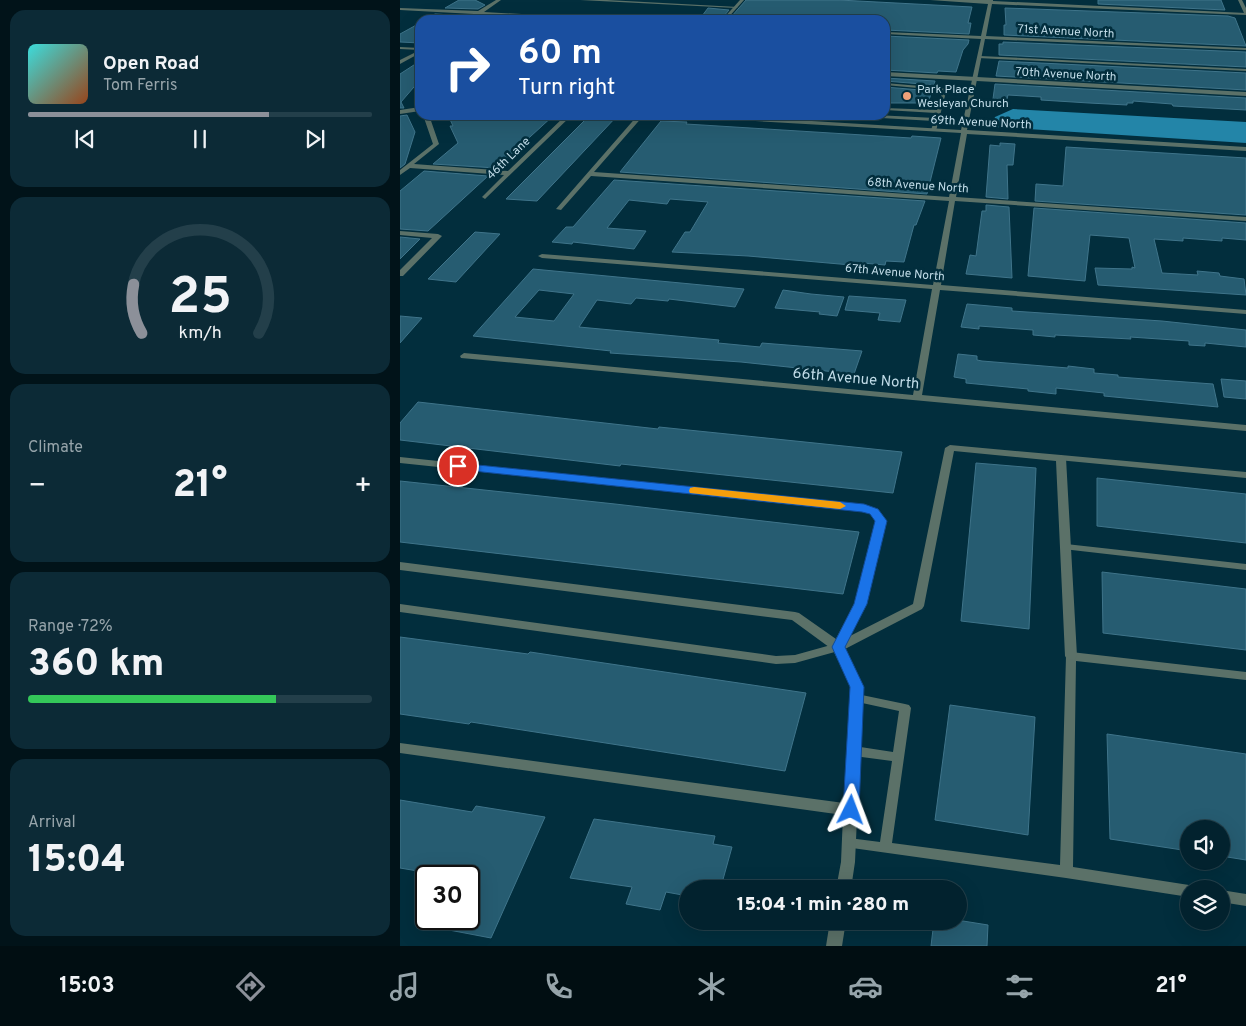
<!DOCTYPE html>
<html lang="en">
<head>
<meta charset="utf-8">
<style>
	:root { --surface:#02222e; --page:#0c2a36; --text:#f1f3f6; --muted:#96a4aa; --line:#233f4a; --accent:#8c9099 }
	body { margin:0; font-family:Overpass,sans-serif; background:var(--page); color:var(--text); height:100vh; display:flex; flex-direction:column; font-size:19px; white-space:nowrap }
	* { box-sizing:border-box; margin:0 }
	p { font-size:16px; color:var(--muted) }
	.icon { flex:none; width:28px; height:28px; fill:none; stroke:currentColor; stroke-width:2; stroke-linecap:round; stroke-linejoin:round }
	.map { position:relative; flex:1; overflow:hidden }
	.sheet { display:flex; flex-direction:column; gap:10px; padding:10px; background:#011319; width:400px }
	.sheet>* { flex:none }
	.hud { position:absolute; left:15px; top:15px; width:475px; height:105px; border-radius:15px; box-shadow:0 5px 20px #0002,0 0 0 1px var(--line); background:#1a4fa0; color:#fff; overflow:hidden }
	.buttons { position:absolute; left:780px; top:820px; display:grid; gap:10px }
	.buttons a { display:grid; place-items:center; width:50px; height:50px; border-radius:50%; background:var(--surface); box-shadow:0 5px 20px #0002,0 0 0 1px var(--line); font-size:25px }
	.speed { position:absolute; left:15px; top:865px; display:flex; gap:10px; font-size:25px; font-weight:700; text-align:center }
	.speed>* { display:grid; place-content:center; width:65px; height:65px; border-radius:50%; background:var(--surface); box-shadow:0 5px 20px #0002,0 0 0 1px var(--line); line-height:1 }
	.speed .limit { border:2px solid #111; border-radius:8px; background:#fff; color:#111 }
	.pin { position:absolute; display:grid; place-items:center; width:42px; height:42px; color:#fff; margin:-21px; border:2px solid #fff; border-radius:50%; box-shadow:0 1px 5px #0007 }
	.me { position:absolute; width:55px; margin:-28px; rotate:3deg; stroke-linejoin:round; filter:drop-shadow(0 0 4px #0008) }
	.turn { display:flex; align-items:center; gap:18px; height:105px; padding:0 20px; font-size:22px }
	.turn .icon { width:65px; height:65px; stroke-width:2.5 }
	.turn b { display:block; font-size:35px; line-height:42px }
	.big { font-size:38px; font-weight:800; line-height:1.1 }
	.sheet .card { flex:1; display:flex; flex-direction:column; justify-content:center; gap:8px; min-width:0; padding:0 18px; border-radius:15px; background:var(--page) }
	.sheet .dial { align-items:center; gap:0 }
	.dial svg { height:130px; overflow:visible; fill:none; stroke:var(--line); stroke-width:7; stroke-linecap:round; text-anchor:middle }
	.dial text { fill:var(--text); stroke:none }
	.song { display:flex; align-items:center; gap:15px }
	.cover { width:60px; height:60px; border-radius:8px; background:linear-gradient(135deg,hsl(180 70% 55%),hsl(20 70% 35%)) }
	.played { height:5px; border-radius:2px; background:linear-gradient(90deg,var(--accent) 70%,var(--line) 70%) }
	.keys { display:flex; justify-content:space-around; direction:ltr }
	.heat { display:flex; justify-content:space-between; align-items:center; font-size:28px; direction:ltr }
	.charge { height:8px; border-radius:4px; background:linear-gradient(90deg,#34c759 72%,var(--line) 0) }
	.trip { position:absolute; left:279px; top:880px; width:288px; height:50px; border-radius:25px; background:var(--surface); box-shadow:0 5px 20px #0002,0 0 0 1px var(--line); font-weight:800; line-height:50px; text-align:center }
	.tabs { display:flex; height:80px; justify-content:space-around; align-items:center; background:#010e12; color:var(--muted) }
	.tabs .icon { width:35px; height:35px }
	.tabs .active { color:var(--accent) }
	.tabs b { font-size:22px; color:var(--text) }
	main { display:flex; flex:1; min-height:0 }
	.map>svg:first-child { display:block }
</style>
</head>
<body>
<main>
<section class="sheet">
<div class="card">
<div class="song"><i class="cover"></i><div><b>Open Road</b><p>Tom Ferris</p></div></div>
<div class="played"></div>
<div class="keys"><svg class="icon" aria-label="previous" viewBox="0 0 24 24"><path d="M18 5L8 12l10 7zM5 5v14"/></svg><svg class="icon" aria-label="pause" viewBox="0 0 24 24"><path d="M8 5v14M16 5v14"/></svg><svg class="icon" aria-label="next" viewBox="0 0 24 24"><path d="M6 5l10 7-10 7zM19 5v14"/></svg></div>
</div>
<div class="card dial"><svg viewBox="0 0 100 80">
<path d="M14 69A42 42 0 1 1 86 69"/>
<path d="M14 69A42 42 0 0 1 9 39" stroke="#8c9099"/>
<text x="50" y="56" font-size="32" font-weight="700">25</text>
<text x="50" y="72" font-size="11">km/h</text>
</svg></div>
<div class="card"><p>Climate</p>
<div class="heat"><a>−</a><b class="big">21°</b><a>+</a></div>
</div>
<div class="card"><p>Range · 72%</p><b class="big">360 km</b><div class="charge"></div></div>
<div class="card"><p>Arrival</p><b class="big">15:04</b></div>
</section>
<div class="map">
<svg width="846" height="946" viewBox="0 0 846 946">
	<rect width="100%" height="100%" fill="#022e3d"/>
	<polygon fill="#2385a8" points="613,109 846,122 846,143 595,127 593,122 595,117"/>
	<g fill="#265c71" stroke="#3f748a" fill-rule="evenodd">
		<polygon points="59,0 75,0 85,5 78,9 45,8"/>
		<polygon points="346,0 439,0 572,7 568,23 571,23 569,34 485,30 485,20 358,20 359,18 331,17"/>
		<polygon points="698,0 821,0 825,10 698,4"/>
		<polygon points="308,8 329,10 323,17 302,16"/>
		<polygon points="605,8 828,16 835,18 846,46 604,35 604,25 606,25"/>
		<polygon points="35,14 69,16 64,20 24,20"/>
		<polygon points="81,16 111,17 117,20 74,20"/>
		<polygon points="20,23 20,43 0,42 0,34"/>
		<polygon points="485,36 569,40 568,44 563,50 556,72 538,71 537,73 485,70"/>
		<polygon points="603,42 846,52 846,67 599,55 599,44 603,44"/>
		<polygon points="20,61 20,80 1,102 4,108 0,108 0,74"/>
		<polygon points="599,61 846,73 846,90 596,76"/>
		<polygon points="485,78 535,81 534,85 485,81"/>
		<polygon points="595,84 846,98 846,110 773,106 772,104 733,101 733,103 727,103 727,105 689,103 641,100 641,97 608,95 607,99 593,99"/>
		<polygon points="485,87 532,91 528,103 485,103"/>
		<polygon points="7,115 15,132 5,164 0,168 0,116"/>
		<polygon points="48,115 154,115 96,168 33,164 58,143 50,126 53,126"/>
		<polygon points="190,115 218,115 137,201 106,199"/>
		<polygon points="261,121 287,122 286,124 511,138 512,136 541,138 527,194 220,172"/>
		<polygon points="600,143 615,144 613,165 607,165 608,199 586,197 590,145 600,146"/>
		<polygon points="666,147 846,158 846,215 635,201 636,184 663,186"/>
		<polygon points="24,171 88,176 28,231 0,229 0,191"/>
		<polygon points="214,180 525,201 516,225 514,225 504,262 486,261 485,265 452,262 451,265 348,256 272,252 285,232 290,232 308,202 270,199 267,204 229,200 207,228 246,231 234,249 173,242 172,244 152,242 166,227 173,227"/>
		<polygon points="586,205 609,207 612,278 566,274 570,255 576,256 582,211 586,211"/>
		<polygon points="634,208 846,223 846,240 822,238 822,241 783,238 783,241 754,239 762,273 798,275 797,271 819,273 820,276 844,279 846,295 698,285 695,268 732,269 732,267 735,268 729,238 690,235 685,281 628,276"/>
		<polygon points="75,232 100,234 56,282 28,279"/>
		<polygon points="0,237 20,239 0,259"/>
		<path d="M133,269l211,20 -9,18 -66,-8 -1,2 -32,-3 -5,6 -34,-4 -18,27 140,13 -1,3 42,4 2,-4 100,8 -8,23 -113,-12 -131,-9 1,-2 -138,-15zM139,290l35,4 -20,27 -39,-4z"/>
		<polygon points="383,290 411,294 444,297 437,316 419,314 420,312 375,308"/>
		<polygon points="449,296 506,300 500,322 478,320 480,313 445,310"/>
		<polygon points="567,304 612,308 612,311 762,321 846,330 846,347 805,343 805,346 789,345 789,341 730,337 731,339 655,335 655,337 633,335 633,330 579,326 579,329 561,327"/>
		<polygon points="0,316 22,318 0,343"/>
		<polygon points="558,354 577,356 577,360 582,361 668,368 668,366 694,369 694,373 718,375 718,377 813,384 818,407 704,396 704,393 656,388 656,394 628,391 628,389 566,383 566,379 554,377"/>
		<polygon points="821,379 846,381 846,399 824,397"/>
		<polygon points="18,402 258,429 259,427 502,452 493,493 221,464 220,466 0,440 0,423"/>
		<polygon points="576,463 636,468 629,629 561,621"/>
		<polygon points="697,478 846,494 846,543 697,526"/>
		<polygon points="0,481 215,504 459,532 443,594 0,542"/>
		<polygon points="702,572 846,589 846,650 703,633"/>
		<polygon points="0,637 128,654 130,652 406,693 385,771 71,722 69,724 0,714"/>
		<polygon points="550,705 635,717 628,835 535,820"/>
		<polygon points="707,734 846,754 846,860 821,856 821,829 789,829 789,851 710,839"/>
		<polygon points="0,800 72,812 76,806 145,817 91,938 28,926 29,919 69,919 69,876 47,876 0,868"/>
		<polygon points="194,819 315,836 313,844 332,847 322,883 303,880 301,889 288,889 288,896 266,892 260,910 226,904 232,887 170,878"/>
		<polygon points="534,921 563,921 588,925 587,946 531,946"/>
	</g>
	<g fill="none" stroke-linecap="round" stroke-linejoin="round">
		<g fill="#5b7168" fill-rule="evenodd">
			<polygon points="180,0 207,0 338,7 336,8"/>
			<polygon points="580,56 846,69 846,71 578,58"/>
			<polygon points="485,83 544,88 546,92 536,131 531,130 534,121 446,116 446,115 475,115 535,118 536,113 485,110 485,108 537,110 542,92 540,90 485,85"/>
			<polygon points="661,455 846,472 846,478 658,460 657,458 658,456"/>
			<polygon points="666,544 846,564 846,570 663,549 661,547"/>
			<polygon points="0,604 376,656 395,655 438,643 442,644 443,647 442,650 395,663 376,664 0,612"/>
			<polygon points="671,652 846,672 846,680 676,661 673,867 789,885 794,887 795,889 789,889 789,897 666,878 445,847 443,843 445,839 449,838 480,842 492,761 454,756 450,754 448,751 450,748 454,746 493,752 499,711 453,701 451,698 453,695 457,694 505,704 509,705 511,708 492,843 660,865 666,656 667,653"/>
			<polygon points="821,890 846,894 846,906 821,902"/>
		</g>
		<g fill="#5b7168" fill-rule="evenodd">
			<polygon points="96,0 101,0 84,12 231,20 80,14 71,20 66,20 74,14 0,10 0,8 78,11"/>
			<polygon points="340,0 344,0 326,20 322,20"/>
			<polygon points="530,0 593,0 593,1 846,13 846,15 592,4 586,36 846,48 846,50 585,39 567,130 846,147 846,151 567,134 556,197 846,217 846,221 555,201 541,285 846,310 846,314 540,290 522,395 846,425 846,431 61,358 60,356 64,353 513,395 532,289 142,258 138,256 142,254 533,285 549,201 191,176 161,210 156,209 238,115 244,115 194,172 549,197 561,133 285,117 282,115 313,115 561,130 581,39 485,34 485,32 581,36 588,4"/>
			<polygon points="20,50 20,53 0,64 0,60"/>
			<polygon points="20,107 20,111 0,114 0,110"/>
			<polygon points="23,115 29,115 39,144 14,164 108,171 166,115 172,115 85,199 82,197 104,175 10,168 0,175 0,170 33,144"/>
			<polygon points="0,231 38,234 42,236 3,276 0,276 0,270 32,238 0,235"/>
			<polygon points="550,445 661,455 666,458 677,656 675,659 671,660 667,659 665,656 656,461 554,451 524,606 522,609 445,649 463,687 455,862 451,889 436,889 441,862 443,815 0,753 0,743 444,803 451,687 433,650 392,620 0,570 0,562 395,612 399,613 436,639 454,604 476,521 470,514 462,511 0,463 0,457 464,505 478,510 486,521 466,604 450,636 513,604 545,448"/>
			<polygon points="430,921 446,921 442,946 426,946"/>
		</g>
		<g fill="#5b7168" fill-rule="evenodd">
			<polygon points="838,0 842,0 846,8 846,14 844,13"/>
			<polygon points="0,47 20,48 20,50 0,49"/>
			<polygon points="485,72 846,92 846,96 485,76"/>
		</g>
	</g>
	<polygon fill="#1a73e8" stroke="#114b97" points="58,463 464,504 478,509 487,521 467,604 445,647 464,687 459,810 456,815 451,816 445,815 443,810 450,687 432,647 454,604 475,521 470,514 462,512 54,469 52,466"/>
	<polygon fill="#f59e0b" points="294,487 440,502 446,506 440,509 290,493 289,491 290,488"/>
	<circle fill="#f0a27a" stroke="#022e3d" stroke-width="2" cx="507" cy="96" r="5"/>
	<g text-anchor="middle" stroke-width="5" stroke-linejoin="round" paint-order="stroke">
		<g font-size="12" fill="#c1dce8" stroke="#022e3d">
			<text transform="translate(666 31) rotate(3)" y="4">71st Avenue North</text>
			<text transform="translate(666 74) rotate(3)" y="4">70th Avenue North</text>
			<text transform="translate(581 122) rotate(3)" y="4">69th Avenue North</text>
			<text transform="translate(108 158) rotate(-44)" y="4">46th Lane</text>
			<text transform="translate(518 185) rotate(4)" y="4">68th Avenue North</text>
			<text transform="translate(495 272) rotate(5)" y="4">67th Avenue North</text>
		</g>
		<g font-size="12" fill="#c1dce8" stroke="#022e3d" text-anchor="start">
			<text x="517" y="93">Park Place<tspan x="517" dy="14">Wesleyan Church</tspan></text>
		</g>
		<g font-size="15" fill="#c1dce8" stroke="#022e3d">
			<text transform="translate(456 378) rotate(5)" y="5">66th Avenue North</text>
		</g>
	</g>
</svg>
<div class="buttons">
<a><svg class="icon" aria-label="sound" viewBox="0 0 24 24"><path d="M4 9h4l5-4v14l-5-4H4zM17 9q2 3 0 6"/></svg></a>
<a><svg class="icon" aria-label="layers" viewBox="0 0 24 24"><path d="M12 4l9 5-9 5-9-5zM3 14l9 5 9-5"/></svg></a>
</div>
<div class="speed"><div class="limit">30</div></div>
<div class="pin" style="left:58px;top:466px;background:#d93025"><svg class="icon" aria-label="arrive" viewBox="0 0 24 24"><path d="M6 21V4h12l-3 4 3 4H6"/></svg></div>
<svg class="me" style="left:451px;top:810px" viewBox="-20 -20 40 40"><path d="M0-17L14 15 0 8-14 15z" fill="#1a73e8" stroke="#fff" stroke-width="4"/></svg>
<div class="trip">15:04 · 1 min · 280 m</div>
<div class="hud">
<div class="turn"><svg class="icon" aria-label="right" viewBox="0 0 24 24"><path d="M7 20v-9h11M14 6l5 5-5 5"/></svg><div><b>60 m</b>Turn right</div></div>
</div>
</div>
</main>
<nav class="tabs">
<b>15:03</b>
<svg class="icon active" aria-label="directions" viewBox="0 0 24 24"><path d="M12 3l9 9-9 9-9-9zM9 14v-3h6M13 9l2 2-2 2"/></svg>
<svg class="icon" aria-label="music" viewBox="0 0 24 24"><path d="M9 18V5l10-2v13"/><circle cx="6" cy="18" r="3"/><circle cx="16" cy="16" r="3"/></svg>
<svg class="icon" aria-label="phone" viewBox="0 0 24 24"><path d="M5 4h4l2 5-3 2q2 4 5 5l2-3 5 2v4C11 20 4 13 5 4z"/></svg>
<svg class="icon" aria-label="climate" viewBox="0 0 24 24"><path d="M12 3v18M4 7l16 10M4 17L20 7"/></svg>
<svg class="icon" aria-label="car" viewBox="0 0 24 24"><path d="M5 17H2v-5l4-1 3-4h7l3 4 3 1v5h-3M9 17h6M6 11h13"/><circle cx="7" cy="17" r="2"/><circle cx="17" cy="17" r="2"/></svg>
<svg class="icon" aria-label="filters" viewBox="0 0 24 24"><path d="M4 7h16M4 17h16"/><circle cx="9" cy="7" r="2"/><circle cx="15" cy="17" r="2"/></svg>
<b>21°</b>
</nav>
</body>
</html>
